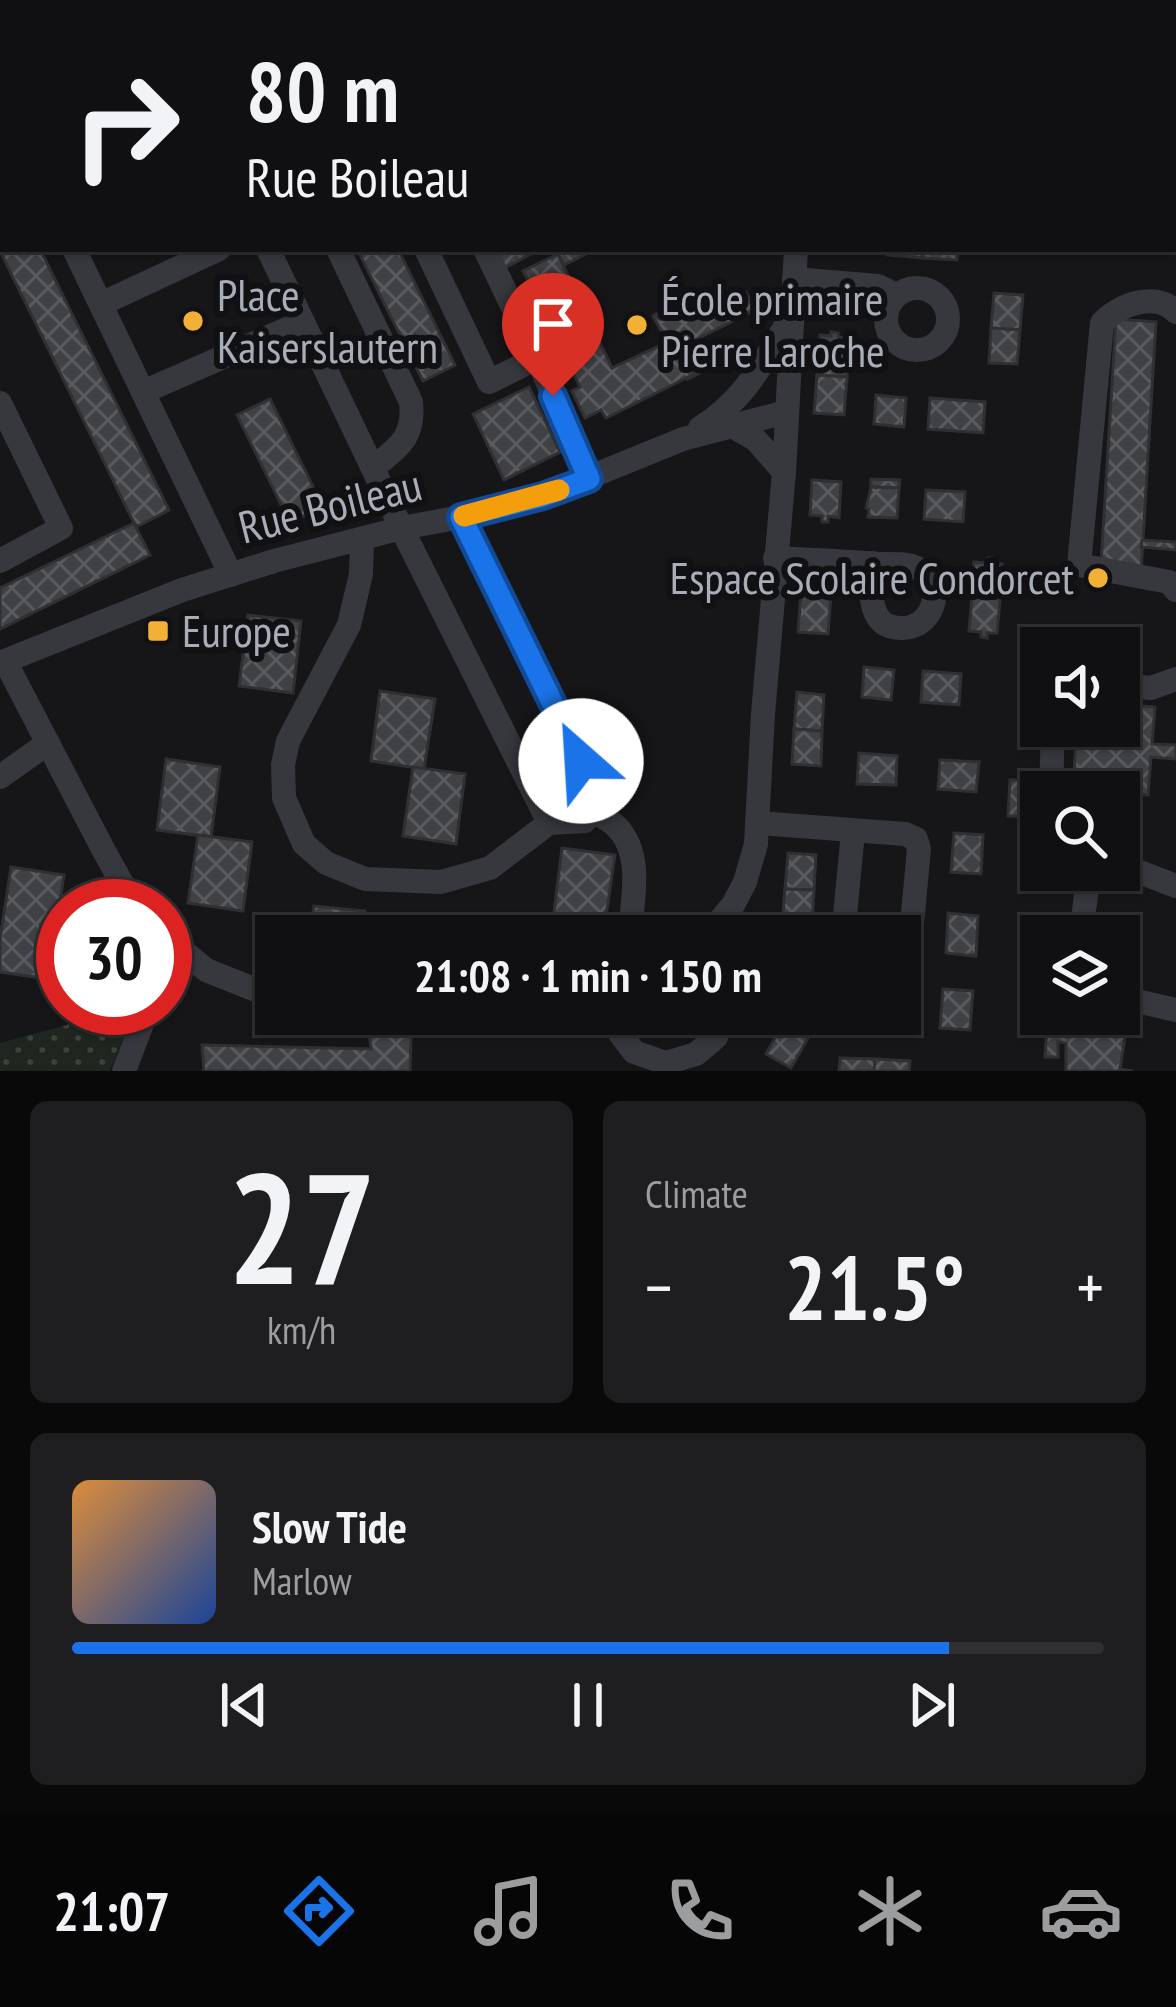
<!DOCTYPE html>
<html lang="en">
<head>
<meta charset="utf-8">
<style>
	:root { --surface:#101012; --page:#1e1e20; --text:#f1f3f6; --muted:#9c9d9f; --line:#303032; --accent:#1a73e8 }
	body { margin:0; font-family:"PT Sans Narrow",sans-serif; background:var(--page); color:var(--text); height:100vh; display:flex; flex-direction:column; font-size:45px; white-space:nowrap }
	* { box-sizing:border-box; margin:0 }
	p { font-size:39px; color:var(--muted) }
	.icon { flex:none; width:66px; height:66px; fill:none; stroke:currentColor; stroke-width:2; stroke-linecap:round; stroke-linejoin:round }
	.map { position:relative; height:1071px; overflow:hidden }
	.sheet { display:flex; flex-direction:column; gap:30px; padding:30px; background:#09090a; flex:1 }
	.sheet>* { flex:none }
	.top-card { position:absolute; left:0px; top:0px; width:1176px; height:252px; box-shadow:0 3px 9px #0004,0 0 0 3px var(--line); background:#101012; color:var(--text); overflow:hidden }
	.buttons { position:absolute; left:1020px; top:627px; display:grid; gap:24px }
	.buttons a { display:grid; place-items:center; width:120px; height:120px; border-radius:0px; background:var(--surface); box-shadow:0 3px 9px #0004,0 0 0 3px var(--line); font-size:60px }
	.speed { position:absolute; left:36px; top:879px; display:flex; gap:24px; font-size:60px; font-weight:700; text-align:center }
	.speed>* { display:grid; place-content:center; width:156px; height:156px; border-radius:50%; background:var(--surface); box-shadow:0 3px 9px #0004,0 0 0 3px var(--line); line-height:1 }
	.speed .limit { border:18px solid #d22; background:#fff; color:#111 }
	.pin { position:absolute; display:grid; place-items:center; width:102px; height:102px; color:#fff; margin:-123px -51px; border-radius:50% 50% 50% 0; rotate:-45deg; box-shadow:0 0 12px #0007 }
	.pin .icon { rotate:45deg }
	.me { position:absolute; width:132px; margin:-66px; rotate:334deg; stroke-linejoin:round; filter:drop-shadow(0 0 9px #0008) }
	.turn { display:flex; align-items:center; gap:42px; height:252px; padding:0 48px; font-size:54px }
	.turn .icon { width:156px; height:156px; stroke-width:2.5 }
	.turn b { display:block; font-size:84px; line-height:102px }
	.big { font-size:90px; font-weight:700; line-height:1.1 }
	.sheet .card { flex:1; display:flex; flex-direction:column; justify-content:center; gap:18px; min-width:0; padding:0 42px; border-radius:18px; background:var(--page) }
	.sheet .dial { align-items:center; gap:0 }
	.dial b { font-size:156px; line-height:1 }
	.song { display:flex; align-items:center; gap:36px }
	.cover { width:144px; height:144px; border-radius:18px; background:linear-gradient(135deg,hsl(30 70% 55%),hsl(220 70% 35%)) }
	.played { height:12px; border-radius:6px; background:linear-gradient(90deg,var(--accent) 85%,var(--line) 85%) }
	.keys { display:flex; justify-content:space-around; direction:ltr }
	.heat { display:flex; justify-content:space-between; align-items:center; font-size:66px; direction:ltr }
	.sheet .tiles { flex:1; display:grid; gap:30px; grid-template-columns:1fr 1fr }
	.card:last-child { grid-column:span 2 }
	.trip { position:absolute; left:255px; top:915px; width:666px; height:120px; border-radius:0px; background:var(--surface); box-shadow:0 3px 9px #0004,0 0 0 3px var(--line); font-weight:700; line-height:120px; text-align:center }
	.tabs { display:flex; height:192px; justify-content:space-around; align-items:center; background:#060607; color:var(--muted) }
	.tabs .icon { width:84px; height:84px }
	.tabs .current { color:var(--accent) }
	.tabs b { font-size:54px; color:var(--text) }
	.map>svg:first-child { display:block }
</style>
</head>
<body>
<div class="map">
<svg width="1176" height="1071" viewBox="0 0 1176 1071">
	<defs>
		<pattern id="grass-dots" width="8" height="8" patternUnits="userSpaceOnUse" patternTransform="scale(3)"><rect width="8" height="8" fill="#1e261f"/><path d="M2 2h.1M6 6h.1" fill="none" stroke="#3c433d" stroke-width="1.8" stroke-linecap="round"/></pattern>
		<pattern id="building-cross-hatch" width="8" height="8" patternUnits="userSpaceOnUse" patternTransform="scale(3)"><rect width="8" height="8" fill="#404145"/><path d="M0 0l8 8M0 8l8-8" fill="none" stroke="#595a5e"/></pattern>
	</defs>
	<rect width="100%" height="100%" fill="#161618"/>
	<polygon fill="url(#grass-dots)" points="89,1008 135,1008 110,1071 0,1071 0,1043 74,1023"/>
	<polygon fill="#1e261f" points="1112,0 1176,0 1176,195 1173,194 1173,3 1112,3"/>
	<g fill="url(#building-cross-hatch)" stroke="#303034" stroke-width="3">
		<polygon points="614,0 686,0 687,3 615,3"/>
		<polygon points="0,168 3,174 3,249 40,249 169,510 136,527 0,251"/>
		<polygon points="357,249 398,249 455,365 423,381"/>
		<polygon points="494,249 541,249 504,268"/>
		<polygon points="568,249 596,249 564,265 558,254"/>
		<polygon points="888,249 923,249 922,258 887,255"/>
		<polygon points="923,249 958,249 957,260 922,258"/>
		<polygon points="558,254 612,368 667,342 653,316 656,314 658,318 725,286 732,299 746,292 755,310 681,347 694,374 606,418 601,410 585,418 572,391 580,387 523,271"/>
		<polygon points="994,293 1023,295 1020,330 991,328"/>
		<polygon points="1116,319 1156,322 1141,572 1101,563"/>
		<polygon points="991,328 1020,330 1017,364 989,363"/>
		<polygon points="831,332 838,333 838,337 850,338 847,377 817,375 820,335 831,336"/>
		<polygon points="693,341 707,369 686,380 694,374 681,347"/>
		<polygon points="817,375 847,377 844,415 814,413"/>
		<polygon points="529,387 560,452 504,480 473,414"/>
		<polygon points="876,395 906,398 904,427 874,424"/>
		<polygon points="930,398 985,402 983,433 928,429"/>
		<polygon points="270,399 323,507 290,523 237,415"/>
		<polygon points="871,479 900,480 899,488 871,487"/>
		<polygon points="812,480 841,482 839,518 828,516 828,522 822,522 822,516 810,515"/>
		<polygon points="871,487 899,488 897,518 868,517 869,509 866,508"/>
		<polygon points="926,490 965,492 963,522 924,519"/>
		<polygon points="134,523 150,555 0,629 0,588"/>
		<polygon points="1142,540 1176,542 1176,550 1141,547"/>
		<polygon points="988,558 992,558 991,563 1002,564 1000,599 972,596 974,562 987,563"/>
		<polygon points="801,593 831,595 828,634 798,632"/>
		<polygon points="972,596 1000,599 997,633 987,633 987,638 981,637 981,632 969,631"/>
		<polygon points="248,615 301,621 293,693 239,686"/>
		<polygon points="864,667 894,670 891,700 862,697"/>
		<polygon points="923,671 961,674 959,705 921,702"/>
		<polygon points="380,691 435,699 424,769 371,761"/>
		<polygon points="797,692 824,695 822,731 794,729"/>
		<polygon points="1119,704 1155,707 1152,744 1176,745 1176,759 1151,757 1148,795 1073,787 1077,726 1119,726"/>
		<polygon points="794,729 822,731 821,766 792,764"/>
		<polygon points="859,753 897,756 896,785 857,784"/>
		<polygon points="166,759 220,767 211,837 157,830"/>
		<polygon points="940,760 979,762 976,792 938,789"/>
		<polygon points="413,767 465,774 456,844 403,836"/>
		<polygon points="1010,780 1036,781 1034,817 1008,816"/>
		<polygon points="954,833 983,835 981,874 951,872"/>
		<polygon points="198,835 252,842 243,911 188,903"/>
		<polygon points="562,848 615,855 603,936 551,936"/>
		<polygon points="788,853 816,855 814,890 785,889"/>
		<polygon points="11,867 64,875 48,979 0,972 0,939"/>
		<polygon points="785,889 814,890 812,926 801,925 801,930 795,929 795,924 782,923"/>
		<polygon points="314,906 365,911 362,936 309,936"/>
		<polygon points="948,913 978,916 976,956 946,953"/>
		<polygon points="943,989 973,991 970,1030 940,1028"/>
		<polygon points="1065,1017 1071,1018 1071,1024 1120,1028 1121,1022 1127,1023 1120,1069 1133,1071 1066,1071 1066,1043 1058,1042 1058,1057 1045,1057 1047,1027 1065,1028"/>
		<polygon points="784,1022 809,1036 791,1068 766,1054"/>
		<polygon points="369,1034 411,1036 410,1071 204,1071 202,1045 371,1049"/>
		<polygon points="840,1058 875,1059 874,1071 839,1071"/>
		<polygon points="875,1059 910,1061 909,1071 874,1071"/>
	</g>
	<g fill="none" stroke-linecap="round" stroke-linejoin="round">
		<g stroke="#37383d" stroke-width="24">
			<polyline points="149,0 150,3"/>
			<polyline points="220,0 221,3"/>
			<polyline points="362,0 363,3"/>
			<polyline points="329,3 335,0"/>
			<polyline points="452,3 458,0"/>
			<polyline points="787,3 787,0"/>
			<polyline points="0,94 3,101"/>
			<polyline points="74,249 231,575"/>
			<polyline points="268,249 397,519 549,823"/>
			<path d="M338,249l73,153c4,36 -13,45 -38,66"/>
			<polyline points="426,249 489,382 537,358"/>
			<polyline points="485,249 537,358 589,479"/>
			<polyline points="794,279 878,286 896,295"/>
			<circle cx="917" cy="319" r="31"/>
			<polyline points="101,304 219,249"/>
			<path d="M1176,312c-19,-21 -57,-8 -74,11l-23,242 90,17 7,8"/>
			<polyline points="143,392 303,322"/>
			<polyline points="0,403 61,528 0,561"/>
			<polyline points="732,426 756,440 784,472"/>
			<path d="M700,428c46,-29 63,-66 91,-111"/>
			<polyline points="362,540 361,574 349,625 288,741 283,765 284,798 304,844 326,863 365,879 441,882 490,868 549,823 585,821 600,799 461,517"/>
			<path d="M775,558c35,2 70,3 104,6 12,0 28,-1 38,4 30,14 18,59 -14,60 -37,1 -32,-38 -31,-65"/>
			<polyline points="5,661 104,851 128,894 138,906"/>
			<polyline points="0,663 182,590 274,561 402,528 461,517 543,496 683,439 786,412"/>
			<polyline points="1119,685 1151,688 1176,679"/>
			<polyline points="0,777 48,743"/>
			<polyline points="1051,792 1053,726"/>
			<path d="M592,811c7,4 18,9 25,16 22,23 18,57 15,85"/>
			<path d="M758,823l147,11 11,5 3,10 -15,159c-13,21 -37,20 -56,6"/>
			<polyline points="1119,864 1176,886"/>
			<polyline points="165,936 206,970 276,998"/>
			<polyline points="707,936 733,905 745,882 756,844 763,714 784,472 796,249"/>
			<polyline points="843,936 853,832"/>
			<polyline points="1081,936 1089,870"/>
			<polyline points="1119,997 1176,1010"/>
			<polyline points="403,1014 536,1025 610,1014"/>
			<polyline points="607,1016 634,1052 666,1063 696,1054 716,1037 724,1014"/>
			<polyline points="124,1071 148,1008"/>
		</g>
	</g>
	<g fill="none" stroke-linecap="round" stroke-linejoin="round">
		<g stroke="#114b97" stroke-width="30">
			<polyline id="route" points="553,396 589,479 543,496 461,517 581,761"/>
		</g>
		<use href="#route" stroke="#1a73e8" stroke-width="21"/>
		<polyline stroke="#f59e0b" stroke-width="21" points="464,516 559,490"/>
	</g>
	<g fill="#f2b134" stroke="#111113" stroke-width="4.5">
		<circle cx="193" cy="321" r="12"/>
		<circle cx="637" cy="325" r="12"/>
		<circle cx="1098" cy="578" r="12"/>
		<rect x="146" y="619" width="24" height="24" rx="6"/>
	</g>
	<g text-anchor="middle" stroke-width="12" stroke-linejoin="round" paint-order="stroke">
		<g font-size="45" fill="#a8adb8" stroke="#111113" text-anchor="start">
			<text x="217" y="311">Place<tspan x="217" dy="52">Kaiserslautern</tspan></text>
			<text x="661" y="315">École primaire<tspan x="661" dy="52">Pierre Laroche</tspan></text>
			<text x="1074" y="594" text-anchor="end">Espace Scolaire Condorcet</text>
			<text x="182" y="647">Europe</text>
		</g>
		<g font-size="45" fill="#a8adb8" stroke="#111113">
			<text transform="translate(330 506) rotate(-14)" y="16">Rue Boileau</text>
		</g>
	</g>
</svg>
<div class="buttons">
<a><svg class="icon" aria-label="sound" viewBox="0 0 24 24"><path d="M4 9h4l5-4v14l-5-4H4zM17 9q2 3 0 6"/></svg></a>
<a><svg class="icon" aria-label="search" viewBox="0 0 24 24"><circle cx="10" cy="10" r="6"/><path d="M15 15l6 6"/></svg></a>
<a><svg class="icon" aria-label="layers" viewBox="0 0 24 24"><path d="M12 4l9 5-9 5-9-5zM3 14l9 5 9-5"/></svg></a>
</div>
<div class="speed"><div class="limit">30</div></div>
<div class="pin" style="left:553px;top:396px;background:#d93025"><svg class="icon" aria-label="arrive" viewBox="0 0 24 24"><path d="M6 21V4h12l-3 4 3 4H6"/></svg></div>
<svg class="me" style="left:581px;top:761px" viewBox="-20 -20 40 40"><circle r="19" fill="#fff"/><path d="M0-13L10 11 0 6-10 11z" fill="#1a73e8"/></svg>
<div class="trip">21:08 · 1 min · 150 m</div>
<div class="top-card">
<div class="turn"><svg class="icon" aria-label="right" viewBox="0 0 24 24"><path d="M7 20v-9h11M14 6l5 5-5 5"/></svg><div><b>80 m</b>Rue Boileau</div></div>
</div>
</div>
<section class="sheet">
<div class="tiles">
<div class="card dial"><b>27</b><p>km/h</p></div>
<div class="card"><p>Climate</p>
<div class="heat"><a>−</a><b class="big">21.5°</b><a>+</a></div>
</div>
<div class="card">
<div class="song"><i class="cover"></i><div><b>Slow Tide</b><p>Marlow</p></div></div>
<div class="played"></div>
<div class="keys"><svg class="icon" aria-label="previous" viewBox="0 0 24 24"><path d="M18 5L8 12l10 7zM5 5v14"/></svg><svg class="icon" aria-label="pause" viewBox="0 0 24 24"><path d="M8 5v14M16 5v14"/></svg><svg class="icon" aria-label="next" viewBox="0 0 24 24"><path d="M6 5l10 7-10 7zM19 5v14"/></svg></div>
</div>
</div>
</section>
<nav class="tabs">
<b>21:07</b>
<svg class="icon current" aria-label="directions" viewBox="0 0 24 24"><path d="M12 3l9 9-9 9-9-9zM9 14v-3h6M13 9l2 2-2 2"/></svg>
<svg class="icon" aria-label="music" viewBox="0 0 24 24"><path d="M9 18V5l10-2v13"/><circle cx="6" cy="18" r="3"/><circle cx="16" cy="16" r="3"/></svg>
<svg class="icon" aria-label="phone" viewBox="0 0 24 24"><path d="M5 4h4l2 5-3 2q2 4 5 5l2-3 5 2v4C11 20 4 13 5 4z"/></svg>
<svg class="icon" aria-label="climate" viewBox="0 0 24 24"><path d="M12 3v18M4 7l16 10M4 17L20 7"/></svg>
<svg class="icon" aria-label="car" viewBox="0 0 24 24"><path d="M5 17H2v-5l4-1 3-4h7l3 4 3 1v5h-3M9 17h6M6 11h13"/><circle cx="7" cy="17" r="2"/><circle cx="17" cy="17" r="2"/></svg>
</nav>
</body>
</html>
